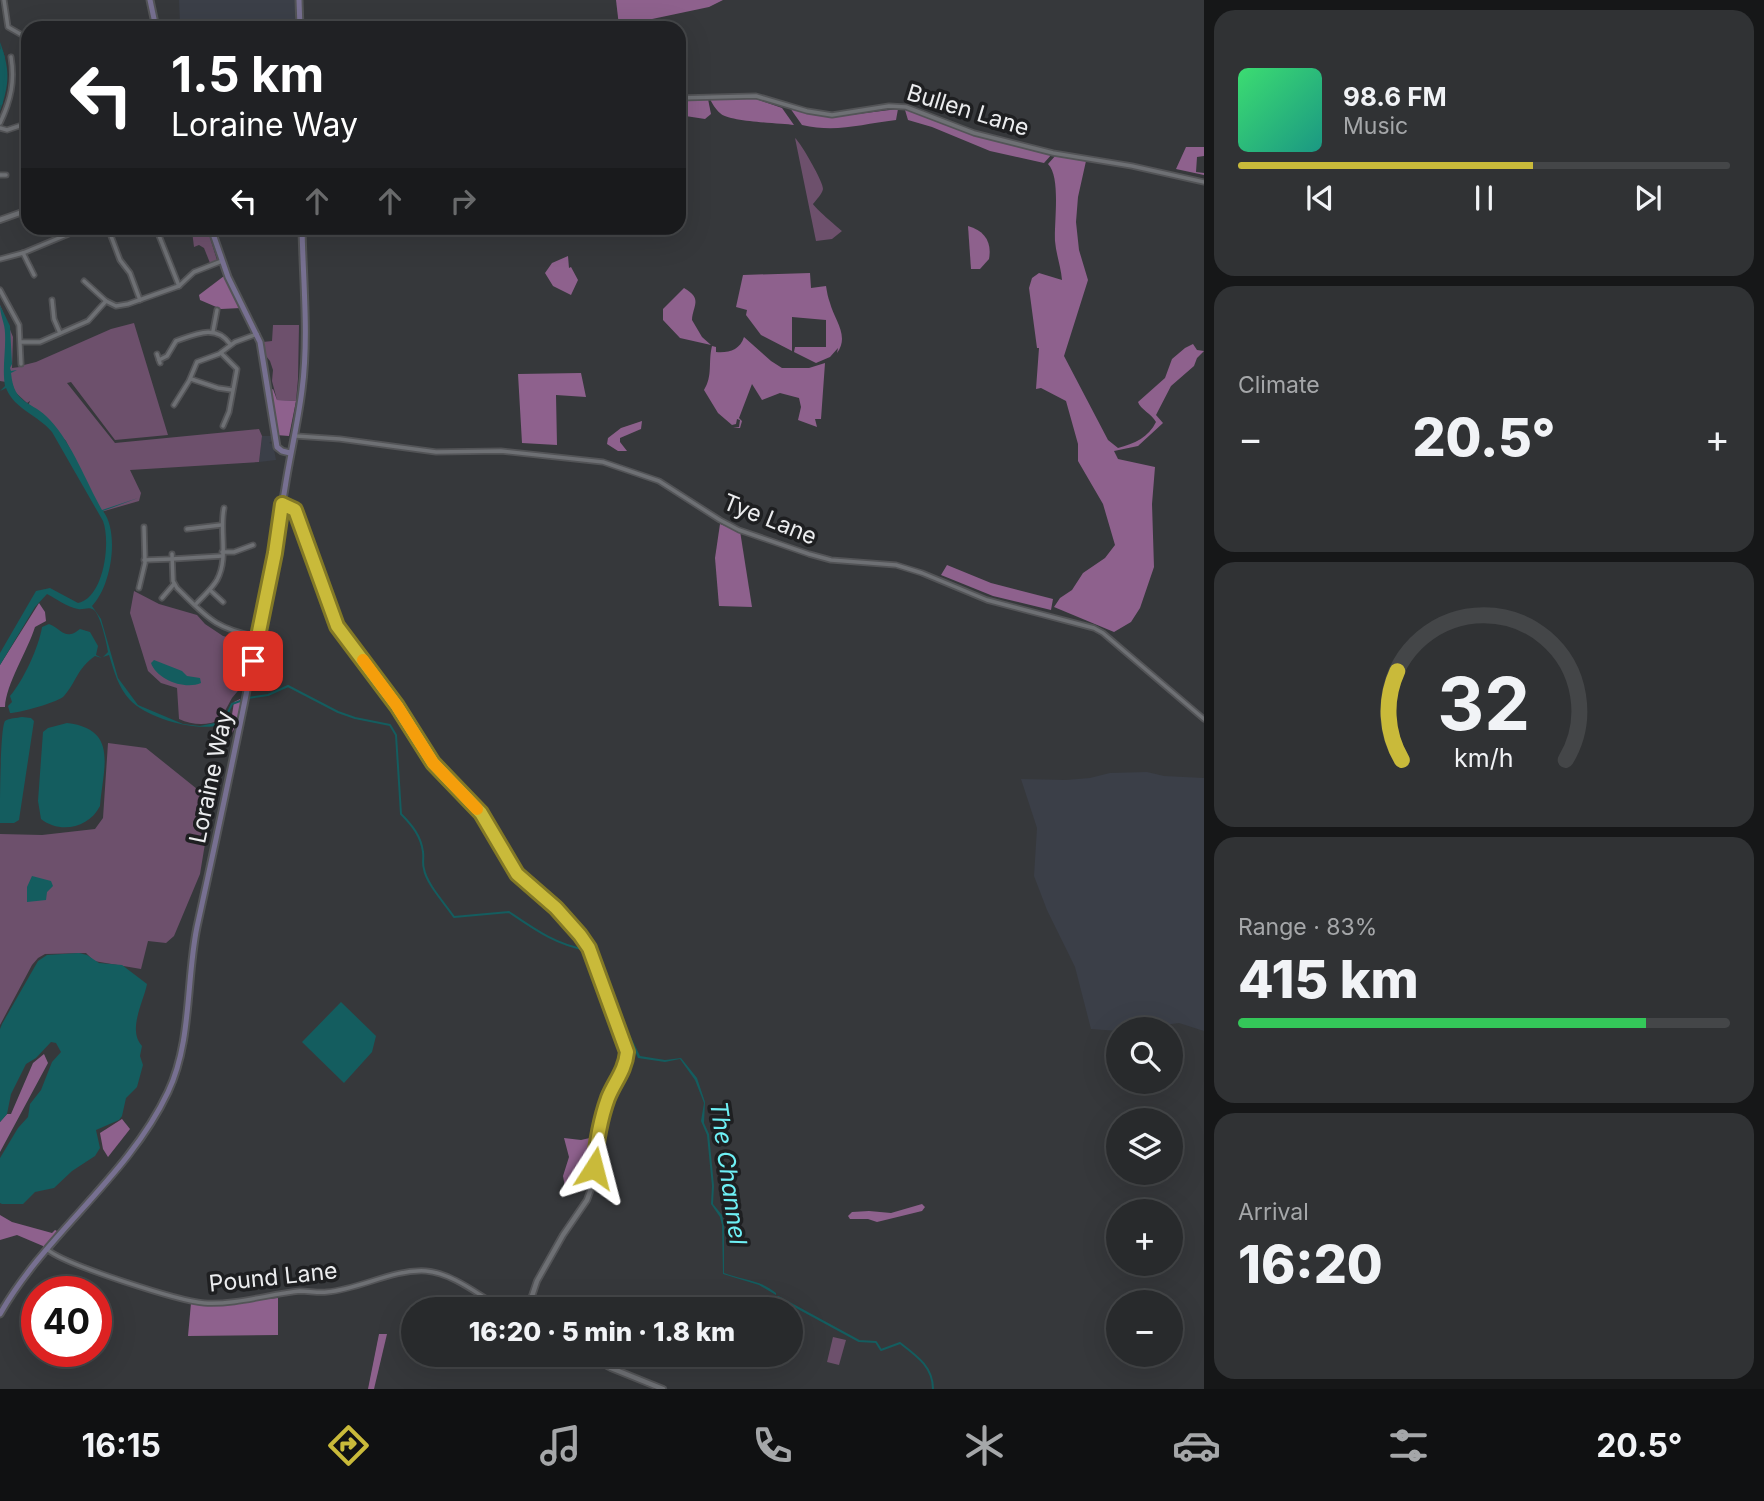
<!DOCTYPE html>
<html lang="en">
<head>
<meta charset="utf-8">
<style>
	:root { --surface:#282a2c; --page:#303234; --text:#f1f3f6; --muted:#a5a7a9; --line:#444648; --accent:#c9ba3a }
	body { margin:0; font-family:Inter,sans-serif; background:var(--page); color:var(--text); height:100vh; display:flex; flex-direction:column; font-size:26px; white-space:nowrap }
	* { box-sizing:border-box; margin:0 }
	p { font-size:23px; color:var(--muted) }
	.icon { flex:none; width:38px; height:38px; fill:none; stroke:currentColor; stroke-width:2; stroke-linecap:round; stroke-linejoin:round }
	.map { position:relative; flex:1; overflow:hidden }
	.sheet { display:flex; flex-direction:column; gap:10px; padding:10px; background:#161718; width:560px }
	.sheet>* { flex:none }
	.guide { position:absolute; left:21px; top:21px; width:665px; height:214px; border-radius:21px; box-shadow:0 7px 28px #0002,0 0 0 2px var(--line); background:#202124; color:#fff; overflow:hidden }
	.tools { position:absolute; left:1106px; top:1017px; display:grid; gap:14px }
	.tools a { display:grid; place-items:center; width:77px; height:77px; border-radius:50%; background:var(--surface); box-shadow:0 7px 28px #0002,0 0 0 2px var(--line); font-size:35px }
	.speed { position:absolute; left:21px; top:1276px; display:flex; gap:14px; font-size:35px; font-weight:700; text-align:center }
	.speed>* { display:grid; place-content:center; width:91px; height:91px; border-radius:50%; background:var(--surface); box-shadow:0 7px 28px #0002,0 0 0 2px var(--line); line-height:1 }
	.speed .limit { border:10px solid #d22; background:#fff; color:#111 }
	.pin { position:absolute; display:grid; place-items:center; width:60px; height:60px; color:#fff; margin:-30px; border-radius:14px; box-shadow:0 4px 10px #0006 }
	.me { position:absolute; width:77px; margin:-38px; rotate:9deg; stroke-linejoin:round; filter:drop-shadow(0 0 5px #0008) }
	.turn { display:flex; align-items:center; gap:24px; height:147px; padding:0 35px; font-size:32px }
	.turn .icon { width:91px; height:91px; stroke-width:2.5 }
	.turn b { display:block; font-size:49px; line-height:60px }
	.lanes { display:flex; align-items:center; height:66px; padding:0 35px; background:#0003; justify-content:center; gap:35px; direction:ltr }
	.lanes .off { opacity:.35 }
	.big { font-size:52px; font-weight:800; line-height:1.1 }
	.sheet .card { flex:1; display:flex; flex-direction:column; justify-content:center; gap:10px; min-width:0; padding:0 24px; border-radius:21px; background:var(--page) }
	.sheet .dial { align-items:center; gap:0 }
	.dial svg { height:182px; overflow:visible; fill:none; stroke:var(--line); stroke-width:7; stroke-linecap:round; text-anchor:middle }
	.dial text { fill:var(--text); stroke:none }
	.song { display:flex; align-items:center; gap:21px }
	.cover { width:84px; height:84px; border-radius:10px; background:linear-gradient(135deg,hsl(140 70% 55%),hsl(170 70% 35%)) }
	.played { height:7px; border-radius:4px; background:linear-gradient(90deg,var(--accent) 60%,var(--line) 60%) }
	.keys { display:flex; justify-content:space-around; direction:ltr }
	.heat { display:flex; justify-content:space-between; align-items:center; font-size:38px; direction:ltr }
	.charge { height:10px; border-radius:5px; background:linear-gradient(90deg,#34c759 83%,var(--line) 0) }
	.trip { position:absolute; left:401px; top:1297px; width:402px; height:70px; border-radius:35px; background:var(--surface); box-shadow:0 7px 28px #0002,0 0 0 2px var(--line); font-weight:800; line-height:70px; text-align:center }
	.dock { display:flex; height:112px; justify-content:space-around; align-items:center; background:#101112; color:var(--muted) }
	.dock .icon { width:49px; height:49px }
	.dock .current { color:var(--accent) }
	.dock b { font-size:32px; color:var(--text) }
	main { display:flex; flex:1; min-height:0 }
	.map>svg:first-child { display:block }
</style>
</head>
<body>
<main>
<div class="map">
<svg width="1204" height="1389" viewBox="0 0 1204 1389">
	<rect width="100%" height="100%" fill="#36383b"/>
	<g fill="#3b3f48">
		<polygon points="179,0 295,0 295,24 180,25"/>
		<polygon points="262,436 271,436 272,441 269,443 273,444 276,460 259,462"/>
		<polygon points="1147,772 1164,776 1204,778 1204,1031 1179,1023 1118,1031 1091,1029 1075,967 1047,910 1034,876 1037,828 1021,779 1066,780 1090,778 1110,773"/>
	</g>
	<g fill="#6d506c">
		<path d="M795,138c6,5 29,45 28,51 -1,5 -7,11 -10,15 2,4 23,22 29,27l-10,8 -16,2z"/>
		<polygon points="194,228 200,230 202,228 207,228 217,260 210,263 204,248 199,245 194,247 192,231"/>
		<polygon points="0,305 13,337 12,368 20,367 20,357 23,357 24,365 36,362 111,329 134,323 168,435 115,440 71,382 67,383 115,443 259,429 262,436 259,462 130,470 141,493 139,501 101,512 66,441 45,418 28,406 30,401 27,403 15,392 12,383 0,381"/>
		<polygon points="273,325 299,325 298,379 296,401 277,400 272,381 273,370 270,361 266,356 263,342 272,341"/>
		<path d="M134,591l25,13 38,11 8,9 18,12 32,8 -13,42 -10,12 -12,22c-13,6 -28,5 -41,-1l-2,-31 -16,-5 -13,-12 -18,-58z"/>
		<polygon points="108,743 146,748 212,801 200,874 174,936 166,943 148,941 141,969 94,961 86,953 45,954 38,958 32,965 0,1025 0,834 42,835 95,829 103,818"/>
		<polygon points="833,1337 846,1340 839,1365 827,1362"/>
	</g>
	<g fill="#8e618d">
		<polygon points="616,0 723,0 709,7 619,26"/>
		<path d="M720,97l36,2 26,9 12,17c-14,-2 -66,-3 -74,-12 -4,-3 -8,-10 -10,-14z"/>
		<polygon points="708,99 711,114 705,119 679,115 679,102"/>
		<path d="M790,108l43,9 65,-8 -2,11c-35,4 -59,13 -94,5z"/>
		<polygon points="905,110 926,115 970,133 1052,154 1044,163 990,151 932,127 908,120"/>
		<polygon points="1186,147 1204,147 1204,156 1197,157 1196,172 1204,173 1204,175 1176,169"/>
		<path d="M1056,155l30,6 -8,36 -2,25 3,28 9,30 -24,76 44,84 10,8c16,-4 31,-11 38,-26 -4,-8 -16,-13 -18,-20l27,-24 7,-19 13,-11 8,-4 4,6 7,1 -7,7 -3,8 -23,20 -15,29 7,8 -25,23 -24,5 4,8 37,8 -3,37 2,63 -14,41 -9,14 -17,10 -60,-25 6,-9 12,-8 11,-17 22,-15 10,-13 -12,-41 -25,-43v-17l-12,-43 -25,-13 -5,1 3,-41h-2l-8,-60 3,-10 7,-5 23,7c-1,-13 -6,-26 -7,-39 -1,-19 6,-64 -7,-77z"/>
		<path d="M968,226c17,5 24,16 21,33l-9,10h-9z"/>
		<polygon points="568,256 569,268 571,267 578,280 571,295 553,286 545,273 552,263"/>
		<path d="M810,273l1,15 15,-2c1,6 2,12 4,17 4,16 20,33 7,50l1,-5 -8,9 -14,6 -22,-11 1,-5h31v-27l-34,-3v34l-31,-16 -15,-20 1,-5 -11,-3 7,-32z"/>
		<polygon points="224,276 226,277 241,308 221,309 200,300 199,295"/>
		<path d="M684,288c19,11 9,17 8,32l10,17 9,8 -31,-7 -17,-18v-11z"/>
		<path d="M744,337l27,24 11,7h27l16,-5 -4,56h-6l2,8 -19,-7 3,-13 -2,-9 -19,-5 -18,7 -10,-16 -13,34 3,3 -2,7h-7l6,-1 1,-7 -3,-1 -1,5 -4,1 -14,-12 -14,-23c9,-14 4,-28 8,-44l4,1v5c13,1 24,-2 28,-15z"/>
		<polygon points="581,373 586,397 556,395 557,445 522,443 518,374"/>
		<polygon points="273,389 277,400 296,401 289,436 276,435 271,390"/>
		<polygon points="642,421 641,429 620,438 620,442 627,451 618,451 607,444 608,438 621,428"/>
		<polygon points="720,524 740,531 752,607 719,606 715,558"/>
		<polygon points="947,565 991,583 1053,599 1051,610 993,596 941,575"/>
		<path d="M39,603l6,9 1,9 -11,6c-8,25 -29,57 -30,80h-5v-42z"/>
		<path d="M240,699c2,12 -3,25 -9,36l-8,1 -2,-8 10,-7 3,-19z"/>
		<polygon points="44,1054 48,1063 0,1152 0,1122 7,1114 11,1114 33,1063"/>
		<polygon points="122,1119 130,1129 108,1157 103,1149 100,1133"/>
		<path d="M594,1137c0,20 -4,38 -14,55l-8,-6 -7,1 -2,-11 6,-19 -5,-19 17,2z"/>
		<polygon points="922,1204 925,1207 922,1211 877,1222 868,1219 850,1219 848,1216 852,1212 869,1211 891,1213"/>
		<polygon points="0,1215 12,1222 52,1233 55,1230 57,1231 43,1249 43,1246 17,1235 0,1240"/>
		<polygon points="278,1298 278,1335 188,1336 191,1303 205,1305"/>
		<polygon points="379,1334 387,1334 374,1389 368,1389"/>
	</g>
	<g fill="#145d5f">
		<path d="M0,42c10,28 10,41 0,69l2,-35z"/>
		<path d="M0,305l10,21 2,38 -2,4 1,3 6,-1 -6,3c3,33 21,27 39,47 23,25 35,60 52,90l36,-12 -35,13c17,22 8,76 -11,95l9,13 17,59 20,27 45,19 17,2 24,-5v3c-25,9 -76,-5 -94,-24 -12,-13 -16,-29 -21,-45l-6,2 5,-5c-1,-8 -8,-38 -14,-42 -5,-4 -10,0 -16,-1 -11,-2 -21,-10 -31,-15l-12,13 -35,58v-12l36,-62 14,-3 28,15c26,-5 33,-61 25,-82l-51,-89c-15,-18 -37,-22 -46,-44l-6,3 5,-5c-3,-18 1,-35 0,-53 0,-10 -5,-17 -5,-28z"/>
		<path d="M49,624c14,6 16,17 31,5l10,3 8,14 -2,9 6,3 -7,-2c-19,14 -18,25 -31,40 -5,6 -45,17 -54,17l-2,-7 4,-4 -2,-6c13,-15 29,-49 32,-69z"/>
		<path d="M154,660l28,11 5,5 13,2 1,5c-16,7 -44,-3 -50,-20z"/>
		<path d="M22,717l9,1 3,3 -15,99 -5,3h-14c0,-16 0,-95 5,-102 4,-3 12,-3 17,-4z"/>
		<path d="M67,723c52,6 36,45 33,83 -11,22 -40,28 -59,13l-3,-18 5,-69 5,-4z"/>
		<polygon points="32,876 51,881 53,886 47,892 46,900 27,902 27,887"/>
		<path d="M594,952l8,9 17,51 21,44 25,4 16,-2 16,20 8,24 -1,21 5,11 5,52 -1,18 9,11 2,11v47c18,7 37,7 52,20v2l-17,-10 -36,-11 -1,-49 -2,-8 -9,-13 1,-18 -5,-51 -6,-14 3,-18 -9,-23 -15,-21 -15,3 -27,-4 -24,-53 -11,-37 -10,-13z"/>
		<path d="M79,953l8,2 12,8 23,2 25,19c-3,17 -20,46 -5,62l-2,10 3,9 -6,22 -11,11 -4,18 -3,4 -23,10 4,18 -5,8 -23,15 -18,17 -19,4 -12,12h-21l-2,-1v-45l18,-30 10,-11 2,-13 11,-14 11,-28 9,-10 -5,-9 -5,-1 -15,16 -10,6 -15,30 -4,20 -7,8v-93l2,-5 36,-63 9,-6z"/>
		<polygon points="341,1002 376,1036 372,1052 344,1083 302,1042"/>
	</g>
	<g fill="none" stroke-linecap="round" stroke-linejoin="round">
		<g stroke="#145d5f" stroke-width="2">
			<path d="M248,698l20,-3 20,-9 50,26 17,6 35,7 6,10 5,79c11,11 20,22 22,38 1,6 -1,12 1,17 2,14 22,36 30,48l55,-5c25,17 47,33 78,38"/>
			<polyline points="223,723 232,704 243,700"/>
			<path d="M778,1297l81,44 17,1 5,8 19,-7c17,13 33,24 33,46"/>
		</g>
		<polyline stroke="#145d5f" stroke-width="6" points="0,52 2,58 0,102"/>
		<g stroke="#535457" stroke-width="7">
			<g id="minor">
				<polyline points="4,0 8,27 22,35"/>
				<polyline points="679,98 756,96 807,111 832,115 889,106 906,107 974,133 1053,153 1132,166 1204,182"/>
				<path d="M0,123c11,-23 15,-42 11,-66"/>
				<polyline points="0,128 7,130 28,123"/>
				<polyline points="0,175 6,175"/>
				<polyline points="108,228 120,260 130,273 140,300"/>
				<polyline points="156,228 179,286"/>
				<polyline points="23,253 34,275"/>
				<polyline points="0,259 23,253 71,233"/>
				<polyline points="84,281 106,301"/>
				<polyline points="0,290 19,325 21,364"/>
				<polyline points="52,300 54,319 60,333"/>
				<polyline points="213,331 217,310"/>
				<polyline points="21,342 40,342 88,321 106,301 116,306 128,304 179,286 194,272 222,261"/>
				<polyline points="221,353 237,369 229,412 223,426"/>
				<polyline points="157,354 160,363"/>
				<path d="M159,360l8,-4 9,-15c20,-7 40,-17 54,3"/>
				<polyline points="191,379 218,388 232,390"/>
				<polyline points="174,405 189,381 197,362 219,354 235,342 257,334"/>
				<polyline points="296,436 340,439 436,452 501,451 603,462 659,481 720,520 739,530 809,554 831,560 896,565 922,573 987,600 1094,628 1103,633 1204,719"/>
				<polyline points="187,529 221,525"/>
				<polyline points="222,552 234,552 253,545"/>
				<path d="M172,554l1,27 4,7c31,30 37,40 81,49"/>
				<polyline points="172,559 222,556"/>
				<polyline points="144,560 172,559"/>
				<polyline points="139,588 145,563 144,527"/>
				<polyline points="210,590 223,602"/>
				<polyline points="162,598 174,584"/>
				<path d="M195,605c7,-8 16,-15 22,-25 12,-22 2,-49 7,-72"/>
				<path d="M48,1250c18,15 131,51 156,53 32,2 65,-9 96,-12 9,0 18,2 27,1 34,-3 65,-23 99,-21 27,2 54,25 77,38"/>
			</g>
		</g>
		<g stroke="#535457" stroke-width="8">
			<g id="tertiary">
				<polyline points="0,220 28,210"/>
				<polyline points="282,504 295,510 337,626 397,706 433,763 481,813 517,874 557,908 580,935 589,949 625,1042 627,1052 624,1069 611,1091 603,1114 596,1151 592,1186 587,1200 563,1235 537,1281 532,1296 532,1309"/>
				<polyline points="586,1354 611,1368 663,1389"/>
			</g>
		</g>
		<g stroke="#535457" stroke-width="9">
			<g id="secondary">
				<polyline points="150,0 156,28"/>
				<polyline points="299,0 300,28"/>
				<polyline points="211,228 228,277 260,342 277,447 282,451 290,453"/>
				<path d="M0,1314c46,-81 128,-137 168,-222 24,-50 18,-112 29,-165 32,-146 63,-292 88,-439 5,-33 13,-65 17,-98 7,-53 1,-109 0,-162"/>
			</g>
		</g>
		<use href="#minor" stroke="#6e7074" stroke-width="3.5"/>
		<use href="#tertiary" stroke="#6e7074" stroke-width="4.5"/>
		<use href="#secondary" stroke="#777091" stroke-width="5"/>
	</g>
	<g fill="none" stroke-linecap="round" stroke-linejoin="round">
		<g stroke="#837926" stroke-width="18">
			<path id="route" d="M253,661l22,-108 7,-49 13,6 42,116 60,80 36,57 48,50 36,61 39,34 24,27 9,13 38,104c-2,19 -12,29 -19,46 -8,22 -12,47 -14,70"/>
		</g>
		<use href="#route" stroke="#c9ba3a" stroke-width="12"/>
		<polyline stroke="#f59e0b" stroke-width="12" points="363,660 397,706 433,763 477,809"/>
	</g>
	<g text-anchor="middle" stroke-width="7" stroke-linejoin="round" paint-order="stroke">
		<g font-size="23" fill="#ebecee" stroke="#1e1f21">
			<text transform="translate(968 110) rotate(17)" y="8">Bullen Lane</text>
			<text transform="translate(770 519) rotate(22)" y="8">Tye Lane</text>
			<text transform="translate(211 777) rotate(-78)" y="8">Loraine Way</text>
			<text transform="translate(273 1277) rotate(-6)" y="8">Pound Lane</text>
		</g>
		<g font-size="24" font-style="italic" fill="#6ef0f5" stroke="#1e1f21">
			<text transform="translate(728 1173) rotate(82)" y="8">The Channel</text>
		</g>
	</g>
</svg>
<div class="tools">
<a><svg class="icon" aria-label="search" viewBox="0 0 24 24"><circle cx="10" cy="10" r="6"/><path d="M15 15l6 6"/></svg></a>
<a><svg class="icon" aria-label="layers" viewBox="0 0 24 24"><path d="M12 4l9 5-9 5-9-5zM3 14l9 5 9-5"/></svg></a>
<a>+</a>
<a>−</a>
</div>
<div class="speed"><div class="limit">40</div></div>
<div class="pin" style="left:253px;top:661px;background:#d93025"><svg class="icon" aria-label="arrive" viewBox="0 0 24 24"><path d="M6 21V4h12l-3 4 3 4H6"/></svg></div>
<svg class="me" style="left:594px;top:1168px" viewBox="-20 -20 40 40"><path d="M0-17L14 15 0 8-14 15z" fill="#c9ba3a" stroke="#fff" stroke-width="4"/></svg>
<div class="trip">16:20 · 5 min · 1.8 km</div>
<div class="guide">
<div class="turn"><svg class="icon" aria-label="left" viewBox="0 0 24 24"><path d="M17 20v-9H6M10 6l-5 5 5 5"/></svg><div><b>1.5 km</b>Loraine Way</div></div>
<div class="lanes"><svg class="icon" aria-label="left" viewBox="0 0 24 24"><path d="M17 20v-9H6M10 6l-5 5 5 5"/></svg><svg class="icon off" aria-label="ahead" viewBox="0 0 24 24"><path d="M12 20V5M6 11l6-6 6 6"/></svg><svg class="icon off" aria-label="ahead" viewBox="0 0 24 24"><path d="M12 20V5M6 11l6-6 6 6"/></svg><svg class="icon off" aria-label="right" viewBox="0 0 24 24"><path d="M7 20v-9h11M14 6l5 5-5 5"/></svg></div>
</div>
</div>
<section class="sheet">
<div class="card">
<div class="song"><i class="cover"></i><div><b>98.6 FM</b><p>Music</p></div></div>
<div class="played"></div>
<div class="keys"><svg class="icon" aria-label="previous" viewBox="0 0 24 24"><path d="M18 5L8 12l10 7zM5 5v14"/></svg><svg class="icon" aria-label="pause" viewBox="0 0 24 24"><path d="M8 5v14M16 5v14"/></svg><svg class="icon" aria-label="next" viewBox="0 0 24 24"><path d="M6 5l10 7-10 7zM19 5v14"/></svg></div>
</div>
<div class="card"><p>Climate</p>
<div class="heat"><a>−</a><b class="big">20.5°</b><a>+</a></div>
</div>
<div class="card dial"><svg viewBox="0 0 100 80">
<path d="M14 69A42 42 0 1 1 86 69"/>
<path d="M14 69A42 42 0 0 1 12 30" stroke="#c9ba3a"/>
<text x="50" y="56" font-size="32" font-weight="700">32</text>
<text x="50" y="72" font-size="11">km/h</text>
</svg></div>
<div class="card"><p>Range · 83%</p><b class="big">415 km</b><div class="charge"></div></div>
<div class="card"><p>Arrival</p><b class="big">16:20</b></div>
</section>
</main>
<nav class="dock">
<b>16:15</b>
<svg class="icon current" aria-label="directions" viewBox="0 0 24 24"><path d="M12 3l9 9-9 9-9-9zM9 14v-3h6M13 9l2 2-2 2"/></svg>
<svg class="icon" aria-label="music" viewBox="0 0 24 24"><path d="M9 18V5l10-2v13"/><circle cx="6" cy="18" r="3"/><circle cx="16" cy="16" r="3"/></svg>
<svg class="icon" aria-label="phone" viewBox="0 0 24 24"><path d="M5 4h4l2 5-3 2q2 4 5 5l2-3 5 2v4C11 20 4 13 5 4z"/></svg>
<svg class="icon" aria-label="climate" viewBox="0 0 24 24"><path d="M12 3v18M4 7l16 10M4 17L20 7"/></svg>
<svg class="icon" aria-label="car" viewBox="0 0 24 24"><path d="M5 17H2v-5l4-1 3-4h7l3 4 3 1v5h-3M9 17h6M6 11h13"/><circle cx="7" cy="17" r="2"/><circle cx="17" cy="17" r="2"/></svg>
<svg class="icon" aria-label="filters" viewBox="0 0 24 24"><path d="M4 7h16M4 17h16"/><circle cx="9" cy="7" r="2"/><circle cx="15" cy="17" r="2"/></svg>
<b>20.5°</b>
</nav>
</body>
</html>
